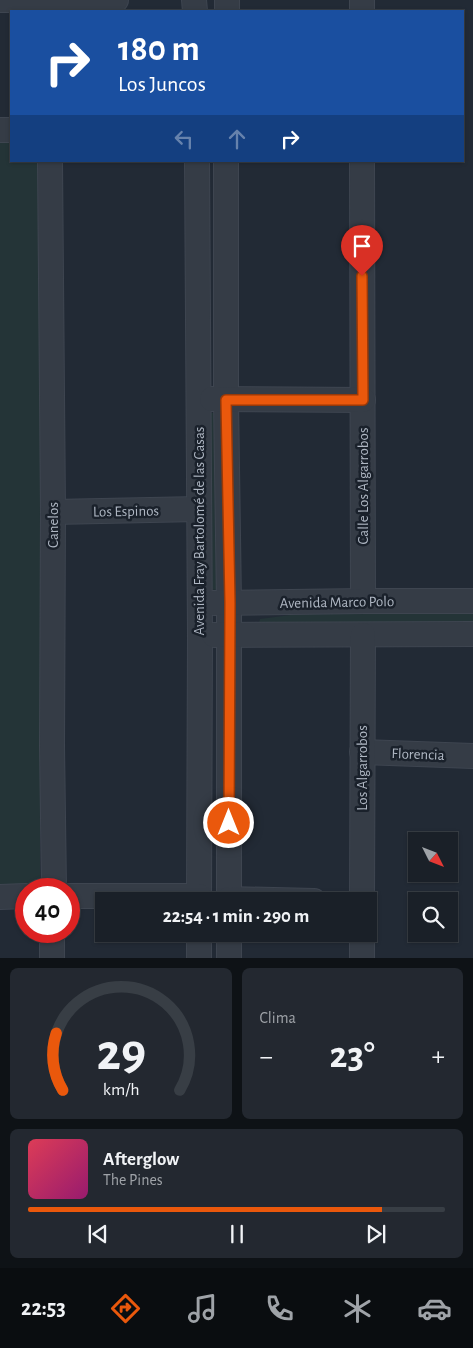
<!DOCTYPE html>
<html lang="es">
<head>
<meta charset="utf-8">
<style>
	:root { --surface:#1a2028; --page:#232830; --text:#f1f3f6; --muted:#9fa3a8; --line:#383e45; --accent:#ea580c }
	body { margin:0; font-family:"Alegreya Sans",sans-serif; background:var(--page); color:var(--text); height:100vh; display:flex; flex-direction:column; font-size:19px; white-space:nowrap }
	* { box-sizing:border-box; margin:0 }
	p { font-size:16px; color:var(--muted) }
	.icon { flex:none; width:28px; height:28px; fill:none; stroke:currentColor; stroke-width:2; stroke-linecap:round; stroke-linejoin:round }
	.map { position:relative; height:958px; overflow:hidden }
	.details { display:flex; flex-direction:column; gap:10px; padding:10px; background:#0e1216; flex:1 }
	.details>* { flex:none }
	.guide { position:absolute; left:10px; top:10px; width:454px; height:152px; border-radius:0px; box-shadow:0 1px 4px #0004,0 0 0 1px var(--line); background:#1a4fa0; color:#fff; overflow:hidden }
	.needle { width:32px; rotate:132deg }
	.controls { position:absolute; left:408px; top:832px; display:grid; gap:10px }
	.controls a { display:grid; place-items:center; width:50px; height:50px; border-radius:0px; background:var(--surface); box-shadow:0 1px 4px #0004,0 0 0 1px var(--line); font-size:25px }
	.speed { position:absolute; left:15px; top:878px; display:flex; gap:10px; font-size:25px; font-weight:700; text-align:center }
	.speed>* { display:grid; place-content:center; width:65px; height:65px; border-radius:50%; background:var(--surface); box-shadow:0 1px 4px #0004,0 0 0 1px var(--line); line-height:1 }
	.speed .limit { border:8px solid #d22; background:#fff; color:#111 }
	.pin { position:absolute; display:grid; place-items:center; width:42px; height:42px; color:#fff; margin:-51px -21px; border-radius:50% 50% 50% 0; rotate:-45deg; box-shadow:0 0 5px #0007 }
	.pin .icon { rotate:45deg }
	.me { position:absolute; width:55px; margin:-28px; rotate:0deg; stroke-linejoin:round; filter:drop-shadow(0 0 4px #0008) }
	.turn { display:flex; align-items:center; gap:18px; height:105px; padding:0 25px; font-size:22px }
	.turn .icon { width:65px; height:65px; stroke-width:2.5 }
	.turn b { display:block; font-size:35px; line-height:42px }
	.lanes { display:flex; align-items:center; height:48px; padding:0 25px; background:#0003; justify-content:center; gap:25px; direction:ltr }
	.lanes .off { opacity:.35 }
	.big { font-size:38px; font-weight:700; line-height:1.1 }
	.details .card { flex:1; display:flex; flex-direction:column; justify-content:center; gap:8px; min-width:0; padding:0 18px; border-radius:8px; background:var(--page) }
	.details .dial { align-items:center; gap:0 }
	.dial svg { height:130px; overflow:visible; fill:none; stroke:var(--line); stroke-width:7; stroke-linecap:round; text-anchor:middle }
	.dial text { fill:var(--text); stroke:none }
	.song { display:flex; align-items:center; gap:15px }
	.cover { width:60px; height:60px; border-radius:8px; background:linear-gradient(135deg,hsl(350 70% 55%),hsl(320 70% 35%)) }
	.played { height:5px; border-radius:2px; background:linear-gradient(90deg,var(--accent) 85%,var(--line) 85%) }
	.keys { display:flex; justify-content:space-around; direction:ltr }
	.heat { display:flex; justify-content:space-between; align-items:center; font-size:28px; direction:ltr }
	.details .tiles { flex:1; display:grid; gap:10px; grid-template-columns:1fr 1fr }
	.card:last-child { grid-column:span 2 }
	.trip { position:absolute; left:95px; top:892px; width:282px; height:50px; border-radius:0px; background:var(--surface); box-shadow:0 1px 4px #0004,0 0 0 1px var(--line); font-weight:700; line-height:50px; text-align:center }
	.menu { display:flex; height:80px; justify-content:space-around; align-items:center; background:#0a0d10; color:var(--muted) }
	.menu .icon { width:35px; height:35px }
	.menu .on { color:var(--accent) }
	.menu b { font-size:22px; color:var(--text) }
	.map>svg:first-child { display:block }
</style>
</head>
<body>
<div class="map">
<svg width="473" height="958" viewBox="0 0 473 958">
	<rect width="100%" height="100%" fill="#222a35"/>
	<g fill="#243437">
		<polygon points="0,139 11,139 11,161 40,161 40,885 0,886"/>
		<polygon points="208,413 216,413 219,590 208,589"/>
		<polygon points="350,607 473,609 473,624 258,626 260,619"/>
	</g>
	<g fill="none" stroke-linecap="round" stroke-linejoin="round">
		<g stroke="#3e4550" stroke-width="26">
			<g id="minor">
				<polyline points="0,0 116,0"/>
				<polyline points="194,0 195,11"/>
				<polyline points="362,0 362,11"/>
				<polyline points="227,11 227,0"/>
				<polyline points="0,130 11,130"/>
				<polyline points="50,161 53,512 52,746 54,889"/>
				<polyline points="197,161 200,636 199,901"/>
				<polyline points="226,161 226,400 229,603 229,901"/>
				<polyline points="362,161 363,601"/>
				<polyline points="212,399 363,400"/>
				<polyline points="53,512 199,509"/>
				<polyline points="214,603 363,601 473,601"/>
				<polyline points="214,635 473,634"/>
				<polyline points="362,752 473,756"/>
				<polyline points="69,896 199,896"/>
				<polyline points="0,897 26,896"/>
				<polyline points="229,899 314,901"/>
				<polyline points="362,901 363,635"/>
				<polyline points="199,934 199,958"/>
				<polyline points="229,934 229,958"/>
				<polyline points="52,958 52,931"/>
				<polyline points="362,958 362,934"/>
			</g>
		</g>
		<use href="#minor" stroke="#353c46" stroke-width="24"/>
	</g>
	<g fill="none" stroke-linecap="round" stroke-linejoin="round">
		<g stroke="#983908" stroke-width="12">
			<polyline id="route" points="229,823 230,603 226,400 363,400 362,276"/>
		</g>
		<use href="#route" stroke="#ea580c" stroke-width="9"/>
	</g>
	<g text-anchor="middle" stroke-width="5" stroke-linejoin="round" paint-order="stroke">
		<g font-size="15" fill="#afb7c3" stroke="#1a212b">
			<text transform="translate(363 486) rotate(-90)" y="5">Calle Los Algarrobos</text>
			<text transform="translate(126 511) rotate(-1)" y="5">Los Espinos</text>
			<text transform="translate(53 525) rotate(-90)" y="5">Canelos</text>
			<text transform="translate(199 531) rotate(-90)" y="5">Avenida Fray Bartolomé de las Casas</text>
			<text transform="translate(337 602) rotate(-1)" y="5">Avenida Marco Polo</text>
			<text transform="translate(418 754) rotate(2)" y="5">Florencia</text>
			<text transform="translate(362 768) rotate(-90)" y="5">Los Algarrobos</text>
		</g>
	</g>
</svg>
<div class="controls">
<a><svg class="needle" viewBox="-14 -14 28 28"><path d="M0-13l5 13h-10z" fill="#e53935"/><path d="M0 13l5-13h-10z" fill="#9fa3a8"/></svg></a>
<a><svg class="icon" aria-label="search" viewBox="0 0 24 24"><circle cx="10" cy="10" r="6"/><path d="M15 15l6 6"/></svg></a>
</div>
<div class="speed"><div class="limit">40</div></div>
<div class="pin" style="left:362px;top:276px;background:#d93025"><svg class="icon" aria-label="arrive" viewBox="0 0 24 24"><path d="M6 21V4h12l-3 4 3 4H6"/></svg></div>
<svg class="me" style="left:229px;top:823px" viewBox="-20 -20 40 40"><circle r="17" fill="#ea580c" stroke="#fff" stroke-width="3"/><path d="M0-11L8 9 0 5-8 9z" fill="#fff"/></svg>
<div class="trip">22:54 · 1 min · 290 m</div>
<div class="guide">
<div class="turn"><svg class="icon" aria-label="right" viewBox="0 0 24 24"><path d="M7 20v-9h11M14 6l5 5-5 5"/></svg><div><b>180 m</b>Los Juncos</div></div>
<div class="lanes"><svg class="icon off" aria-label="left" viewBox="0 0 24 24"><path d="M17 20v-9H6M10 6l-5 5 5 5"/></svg><svg class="icon off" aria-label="ahead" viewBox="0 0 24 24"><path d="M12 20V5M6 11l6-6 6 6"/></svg><svg class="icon" aria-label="right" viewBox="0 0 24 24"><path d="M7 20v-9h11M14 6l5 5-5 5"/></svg></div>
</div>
</div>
<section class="details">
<div class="tiles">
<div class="card dial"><svg viewBox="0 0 100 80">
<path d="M14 69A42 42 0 1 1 86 69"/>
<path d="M14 69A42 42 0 0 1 10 34" stroke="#ea580c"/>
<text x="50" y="56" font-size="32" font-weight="700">29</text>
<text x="50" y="72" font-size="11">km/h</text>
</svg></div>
<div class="card"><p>Clima</p>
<div class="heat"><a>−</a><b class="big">23°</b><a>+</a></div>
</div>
<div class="card">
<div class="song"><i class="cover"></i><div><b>Afterglow</b><p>The Pines</p></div></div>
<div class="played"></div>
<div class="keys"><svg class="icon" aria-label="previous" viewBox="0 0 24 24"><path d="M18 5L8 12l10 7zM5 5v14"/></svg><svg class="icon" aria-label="pause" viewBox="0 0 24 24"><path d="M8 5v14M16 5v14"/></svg><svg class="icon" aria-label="next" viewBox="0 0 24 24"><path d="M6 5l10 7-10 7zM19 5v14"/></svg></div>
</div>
</div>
</section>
<nav class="menu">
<b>22:53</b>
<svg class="icon on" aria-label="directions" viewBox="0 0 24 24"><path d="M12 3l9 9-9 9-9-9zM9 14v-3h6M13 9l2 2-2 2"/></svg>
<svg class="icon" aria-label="music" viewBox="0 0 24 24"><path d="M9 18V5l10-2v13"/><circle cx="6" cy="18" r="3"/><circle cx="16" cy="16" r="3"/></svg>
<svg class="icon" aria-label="phone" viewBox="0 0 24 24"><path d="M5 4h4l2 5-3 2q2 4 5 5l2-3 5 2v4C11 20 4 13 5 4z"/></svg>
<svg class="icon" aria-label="climate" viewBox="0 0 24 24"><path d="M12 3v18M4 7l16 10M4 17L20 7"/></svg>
<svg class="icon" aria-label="car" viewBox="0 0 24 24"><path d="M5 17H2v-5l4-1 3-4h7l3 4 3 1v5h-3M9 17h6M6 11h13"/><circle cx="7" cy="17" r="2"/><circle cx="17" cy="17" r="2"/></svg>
</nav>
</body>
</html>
